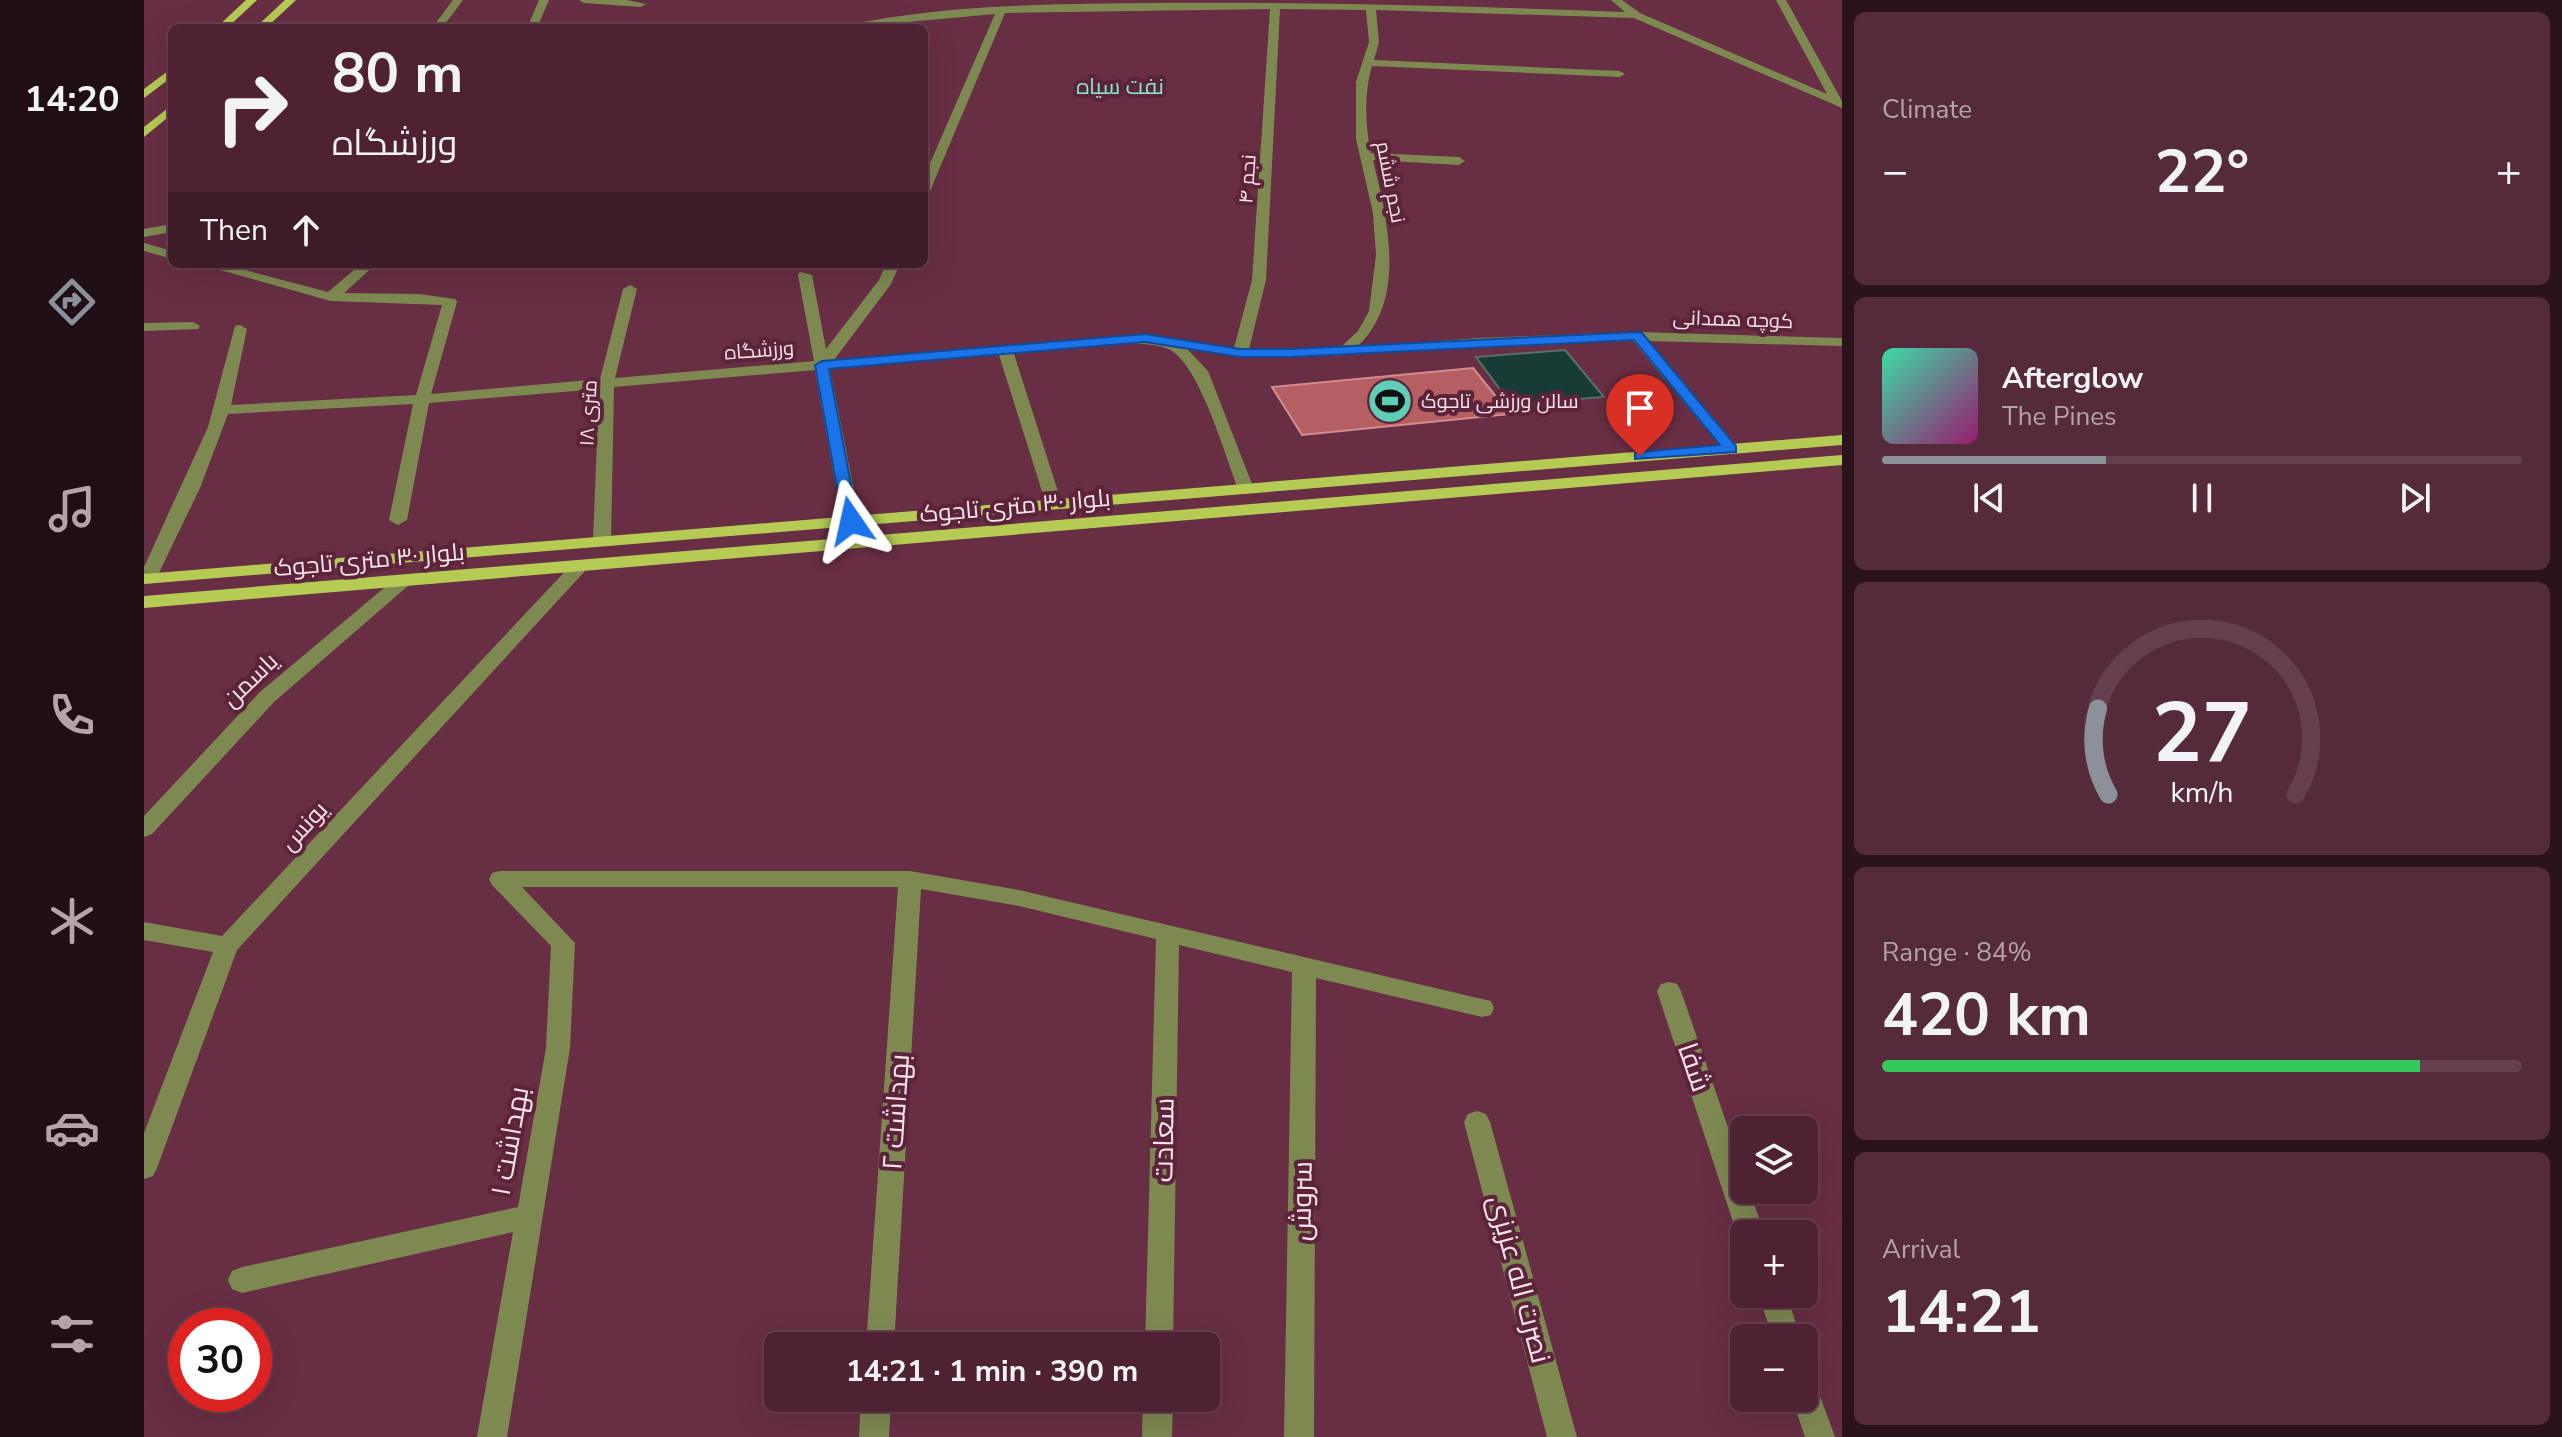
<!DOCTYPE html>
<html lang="en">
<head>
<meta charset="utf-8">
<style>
	:root { --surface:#4e2233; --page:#552a3b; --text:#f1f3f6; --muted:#b3a4ac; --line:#653f4e; --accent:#8c9099 }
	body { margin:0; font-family:"Nunito Sans",Cairo,sans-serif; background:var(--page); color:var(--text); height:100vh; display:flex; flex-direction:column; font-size:30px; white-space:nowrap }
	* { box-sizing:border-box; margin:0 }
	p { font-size:26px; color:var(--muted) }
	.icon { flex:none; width:44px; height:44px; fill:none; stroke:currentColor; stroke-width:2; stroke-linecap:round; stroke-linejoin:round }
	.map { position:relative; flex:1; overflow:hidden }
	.drawer { display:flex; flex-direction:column; gap:12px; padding:12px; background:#2b131c; width:720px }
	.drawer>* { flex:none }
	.hud { position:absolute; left:24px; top:24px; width:760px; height:244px; border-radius:12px; box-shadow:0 8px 32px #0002,0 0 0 2px var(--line); background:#4e2233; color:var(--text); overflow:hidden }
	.controls { position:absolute; left:1586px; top:1116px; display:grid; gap:16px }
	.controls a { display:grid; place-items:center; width:88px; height:88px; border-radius:12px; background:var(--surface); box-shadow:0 8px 32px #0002,0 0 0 2px var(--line); font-size:40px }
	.speed { position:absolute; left:24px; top:1308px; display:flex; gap:16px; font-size:40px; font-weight:700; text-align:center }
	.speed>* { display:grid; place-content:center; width:104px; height:104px; border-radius:50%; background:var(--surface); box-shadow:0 8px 32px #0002,0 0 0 2px var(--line); line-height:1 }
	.speed .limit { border:12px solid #d22; background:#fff; color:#111 }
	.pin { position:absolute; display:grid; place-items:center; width:68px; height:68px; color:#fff; margin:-82px -34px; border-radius:50% 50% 50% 0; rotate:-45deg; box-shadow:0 0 8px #0007 }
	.pin .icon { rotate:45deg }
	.me { position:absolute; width:88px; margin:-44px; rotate:349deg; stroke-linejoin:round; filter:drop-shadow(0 0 6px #0008) }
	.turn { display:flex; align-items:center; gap:28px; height:168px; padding:0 32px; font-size:36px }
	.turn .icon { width:104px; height:104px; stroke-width:2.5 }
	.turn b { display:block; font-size:56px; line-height:68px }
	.then { display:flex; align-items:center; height:76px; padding:0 32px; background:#0003; gap:16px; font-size:30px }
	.big { font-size:60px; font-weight:700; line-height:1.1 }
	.drawer .card { flex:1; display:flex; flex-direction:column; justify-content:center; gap:12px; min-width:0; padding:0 28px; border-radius:12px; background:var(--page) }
	.drawer .dial { align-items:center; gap:0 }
	.dial svg { height:208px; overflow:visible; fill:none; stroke:var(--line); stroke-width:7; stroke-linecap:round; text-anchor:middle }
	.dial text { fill:var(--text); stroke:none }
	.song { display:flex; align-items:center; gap:24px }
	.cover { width:96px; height:96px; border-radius:12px; background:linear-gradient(135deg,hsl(160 70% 55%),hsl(320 70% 35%)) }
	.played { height:8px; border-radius:4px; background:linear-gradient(90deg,var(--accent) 35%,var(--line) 35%) }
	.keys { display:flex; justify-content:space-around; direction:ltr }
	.heat { display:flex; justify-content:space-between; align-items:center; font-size:44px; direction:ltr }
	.charge { height:12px; border-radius:6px; background:linear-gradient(90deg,#34c759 84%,var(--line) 0) }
	.trip { position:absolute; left:620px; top:1332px; width:456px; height:80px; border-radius:12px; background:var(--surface); box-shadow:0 8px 32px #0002,0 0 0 2px var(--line); font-weight:700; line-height:80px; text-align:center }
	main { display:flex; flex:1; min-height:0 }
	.dock { display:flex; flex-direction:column; width:144px; justify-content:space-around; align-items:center; background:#1f0e14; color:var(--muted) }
	.dock .icon { width:56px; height:56px }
	.dock .selected { color:var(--accent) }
	.dock b { font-size:36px; color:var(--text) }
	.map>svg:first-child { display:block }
</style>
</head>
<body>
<main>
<nav class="dock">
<b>14:20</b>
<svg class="icon selected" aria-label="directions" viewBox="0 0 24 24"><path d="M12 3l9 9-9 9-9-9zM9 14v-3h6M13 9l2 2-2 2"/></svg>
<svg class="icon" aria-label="music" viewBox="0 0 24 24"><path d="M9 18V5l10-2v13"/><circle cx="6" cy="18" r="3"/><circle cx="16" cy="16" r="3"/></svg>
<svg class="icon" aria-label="phone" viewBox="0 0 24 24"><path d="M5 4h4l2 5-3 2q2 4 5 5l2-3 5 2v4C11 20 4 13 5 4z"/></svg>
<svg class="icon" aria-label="climate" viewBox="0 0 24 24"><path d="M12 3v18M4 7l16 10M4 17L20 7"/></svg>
<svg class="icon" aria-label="car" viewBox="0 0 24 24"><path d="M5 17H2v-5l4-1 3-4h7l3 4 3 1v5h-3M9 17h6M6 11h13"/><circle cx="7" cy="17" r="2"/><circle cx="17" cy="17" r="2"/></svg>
<svg class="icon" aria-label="filters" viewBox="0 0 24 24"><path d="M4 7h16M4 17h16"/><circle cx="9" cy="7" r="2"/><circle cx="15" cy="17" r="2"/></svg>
</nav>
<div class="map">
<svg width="1698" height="1437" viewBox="0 0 1698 1437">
	<rect width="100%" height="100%" fill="#682e44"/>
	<polygon fill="#163c34" stroke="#5a6e6b" stroke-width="2" points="1421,350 1460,397 1367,404 1332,357"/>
	<polygon fill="#b65f63" stroke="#d48d8f" stroke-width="2" points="1329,368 1366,414 1158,435 1128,387"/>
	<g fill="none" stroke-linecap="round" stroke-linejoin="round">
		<g fill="#7e8952" fill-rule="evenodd">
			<polygon points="309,0 319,0 298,28 288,28"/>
			<polygon points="395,0 405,0 393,28 383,28"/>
			<polygon points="435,0 483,0 502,4 497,7 440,3"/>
			<path d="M1467,0h11l18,13 187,81 -51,-94h10l56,101v7l-208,-90 -258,-8 3,32 -5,18 246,11 5,3 -5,3 -248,-11c-8,27 -7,60 -1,87l88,4 6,4 -6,4 -86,-5c14,60 35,139 -16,187l122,-9 158,-6 205,6v8l-193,-5 88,105v6h-12l-92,-111c-51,1 -102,3 -153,5 -98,6 -194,18 -292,4l20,21 46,118 -8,5 -8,-5c-13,-34 -37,-119 -66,-138 -25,-17 -125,0 -158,3l48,150 -8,5 -8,-5 -47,-149 -169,14 30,152 -9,5 -9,-5 -27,-151 -201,17 -3,154 -9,5 -9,-5 6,-152 -170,14 -22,117 -9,5 -9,-5 24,-116 -185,10 -28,74 -44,91 -3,4 -9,1v-17l64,-140 27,-101 5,-1 7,4 -16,76 185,-10 26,-90 -111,-4 -132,-37h23l106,28 33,-28h15l-32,29 75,1 36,5 2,3 -26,92 169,-15 23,-90 7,-4 7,4 -22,89 199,-17 -16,-86 2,-3 12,3 14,74 53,-69 7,-16h14l-9,20 -57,76 311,-26 23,6 66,8 18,-68 18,-271 -265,4 -75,178 -6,4v-18l71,-163 -153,14 1,-2c103,-22 210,-22 315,-23 156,-1 311,3 467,9zM1136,9l86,1 3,32 -13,40v57l17,74 3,42 -7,56 -11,20 -19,18h-90l17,-69z"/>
			<polygon points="28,224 28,232 0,237 0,229"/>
			<polygon points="0,243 28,251 28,259 0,251"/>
			<polygon points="49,322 56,326 54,329 0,331 0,323"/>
			<polygon points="435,562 444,567 441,571 93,950 13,1168 9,1176 0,1179 0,1133 69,952 0,940 0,922 78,936 429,563"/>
			<polygon points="259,576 268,581 265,585 130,702 8,834 0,837 0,816 116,692 253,577"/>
			<polygon points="356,871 766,871 875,890 1338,999 1347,1001 1350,1008 1347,1015 1338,1017 1172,978 1170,1437 1140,1437 1148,972 1035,945 1029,1346 1001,1346 1012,939 875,906 777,889 750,1346 722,1346 754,887 378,887 431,943 426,1048 363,1437 333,1437 369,1232 98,1293 88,1289 84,1280 88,1271 98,1267 374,1207 402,1048 407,946 348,885 345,879 348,873"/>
			<polygon points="1525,982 1533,984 1537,991 1600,1174 1600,1190 1605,1190 1621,1234 1600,1234 1600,1244 1593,1234 1513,991 1517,984"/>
			<polygon points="1333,1111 1342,1114 1346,1122 1433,1437 1403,1437 1320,1122 1324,1114"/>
			<polygon points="1614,1294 1642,1294 1657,1338 1629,1338"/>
			<polygon points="1660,1376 1670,1380 1691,1437 1661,1437 1648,1398 1660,1398"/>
			<polygon points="717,1398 747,1398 745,1437 715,1437"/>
			<polygon points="999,1398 1029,1398 1028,1437 998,1437"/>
		</g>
		<g fill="#b6cb53" fill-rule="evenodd">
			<polygon points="102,0 113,0 83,28 72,28"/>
			<polygon points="141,0 152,0 122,28 111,28"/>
			<polygon points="28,68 28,77 0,98 0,89"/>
			<polygon points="28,105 28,114 0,137 0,127"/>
			<polygon points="1698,435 1698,445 0,584 0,574"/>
			<polygon points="1698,455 1698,465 0,608 0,596"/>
		</g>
	</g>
	<polygon fill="#1a73e8" stroke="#114b97" stroke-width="2" points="1493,332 1498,333 1592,446 1592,452 1491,459 1491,453 1496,452 1576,445 1490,340 1147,357 1096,357 1001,342 685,369 714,521 707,526 699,521 671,365 678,361 1001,334 1096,349 1147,349"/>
	<defs>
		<g id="stadium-disc" transform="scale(2.3)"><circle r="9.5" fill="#5eceb7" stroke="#5c243a"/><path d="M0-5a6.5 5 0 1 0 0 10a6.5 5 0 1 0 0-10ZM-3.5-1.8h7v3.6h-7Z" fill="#111"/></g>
	</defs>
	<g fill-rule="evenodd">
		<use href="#stadium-disc" x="1246" y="401"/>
	</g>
	<g text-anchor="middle" stroke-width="8" stroke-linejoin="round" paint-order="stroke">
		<g font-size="20" fill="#fae4ea" stroke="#5c243a">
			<text transform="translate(1103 179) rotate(-86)" y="7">نجم ۴</text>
			<text transform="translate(1247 182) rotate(79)" y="7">نجم ششم</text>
			<text transform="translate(1589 319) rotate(2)" y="7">کوچه همدانی</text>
			<text transform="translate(615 350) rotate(-4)" y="7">ورزشگاه</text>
			<text transform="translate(444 413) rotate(-87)" y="7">۱۸ متری</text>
		</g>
		<g font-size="20" fill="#fae4ea" stroke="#5c243a" text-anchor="start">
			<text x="1277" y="408">سالن ورزشی تاجوک</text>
		</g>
		<g font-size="22" fill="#84e8d2" stroke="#5c243a">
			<text x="976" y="94">نفت سیاه</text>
		</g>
		<g font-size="24" fill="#fae4ea" stroke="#5c243a">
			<text transform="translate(871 506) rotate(-5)" y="8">بلوار ۳۰ متری تاجوک</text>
			<text transform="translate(225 560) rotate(-5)" y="8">بلوار ۳۰ متری تاجوک</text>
			<text transform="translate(106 680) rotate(-44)" y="8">یاسمن</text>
			<text transform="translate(160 826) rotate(-47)" y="8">یونس</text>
		</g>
		<g font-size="28" fill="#fae4ea" stroke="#5c243a">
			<text transform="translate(1551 1067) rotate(71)" y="10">شفا</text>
			<text transform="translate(751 1112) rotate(-86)" y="10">بهداشت ۲</text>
			<text transform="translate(1019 1140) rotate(-89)" y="10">سعادت</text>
			<text transform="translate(365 1141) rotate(-80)" y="10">بهداشت ۱</text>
			<text transform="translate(1157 1201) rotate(-89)" y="10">سروش</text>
			<text transform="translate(1376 1279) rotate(75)" y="10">نصرت اله عزیزی</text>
		</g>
	</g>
</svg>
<div class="controls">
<a><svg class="icon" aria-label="layers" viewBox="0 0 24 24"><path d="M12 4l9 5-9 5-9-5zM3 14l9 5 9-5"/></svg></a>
<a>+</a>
<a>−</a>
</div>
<div class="speed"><div class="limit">30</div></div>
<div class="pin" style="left:1496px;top:456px;background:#d93025"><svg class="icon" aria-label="arrive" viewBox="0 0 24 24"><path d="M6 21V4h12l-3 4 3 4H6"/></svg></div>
<svg class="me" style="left:707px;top:521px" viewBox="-20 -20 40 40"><path d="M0-17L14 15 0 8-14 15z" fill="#1a73e8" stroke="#fff" stroke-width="4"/></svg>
<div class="trip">14:21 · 1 min · 390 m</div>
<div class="hud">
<div class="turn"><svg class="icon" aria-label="right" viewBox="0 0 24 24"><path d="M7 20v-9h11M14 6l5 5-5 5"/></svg><div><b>80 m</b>ورزشگاه</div></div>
<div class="then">Then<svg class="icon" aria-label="ahead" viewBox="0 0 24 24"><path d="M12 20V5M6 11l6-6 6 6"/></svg></div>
</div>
</div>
<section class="drawer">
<div class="card"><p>Climate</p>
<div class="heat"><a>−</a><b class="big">22°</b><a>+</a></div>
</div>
<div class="card">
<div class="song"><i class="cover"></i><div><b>Afterglow</b><p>The Pines</p></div></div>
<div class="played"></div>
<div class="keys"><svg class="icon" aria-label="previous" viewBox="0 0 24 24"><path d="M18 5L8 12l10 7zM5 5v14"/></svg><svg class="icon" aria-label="pause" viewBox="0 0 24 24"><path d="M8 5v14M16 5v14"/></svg><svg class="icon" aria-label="next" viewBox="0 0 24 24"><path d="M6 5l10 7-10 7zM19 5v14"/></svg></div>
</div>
<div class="card dial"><svg viewBox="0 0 100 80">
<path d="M14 69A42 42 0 1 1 86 69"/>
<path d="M14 69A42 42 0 0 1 10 36" stroke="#8c9099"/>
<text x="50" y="56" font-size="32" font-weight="700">27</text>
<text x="50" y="72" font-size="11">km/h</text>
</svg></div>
<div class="card"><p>Range · 84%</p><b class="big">420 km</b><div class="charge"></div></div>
<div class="card"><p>Arrival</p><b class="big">14:21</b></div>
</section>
</main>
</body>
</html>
